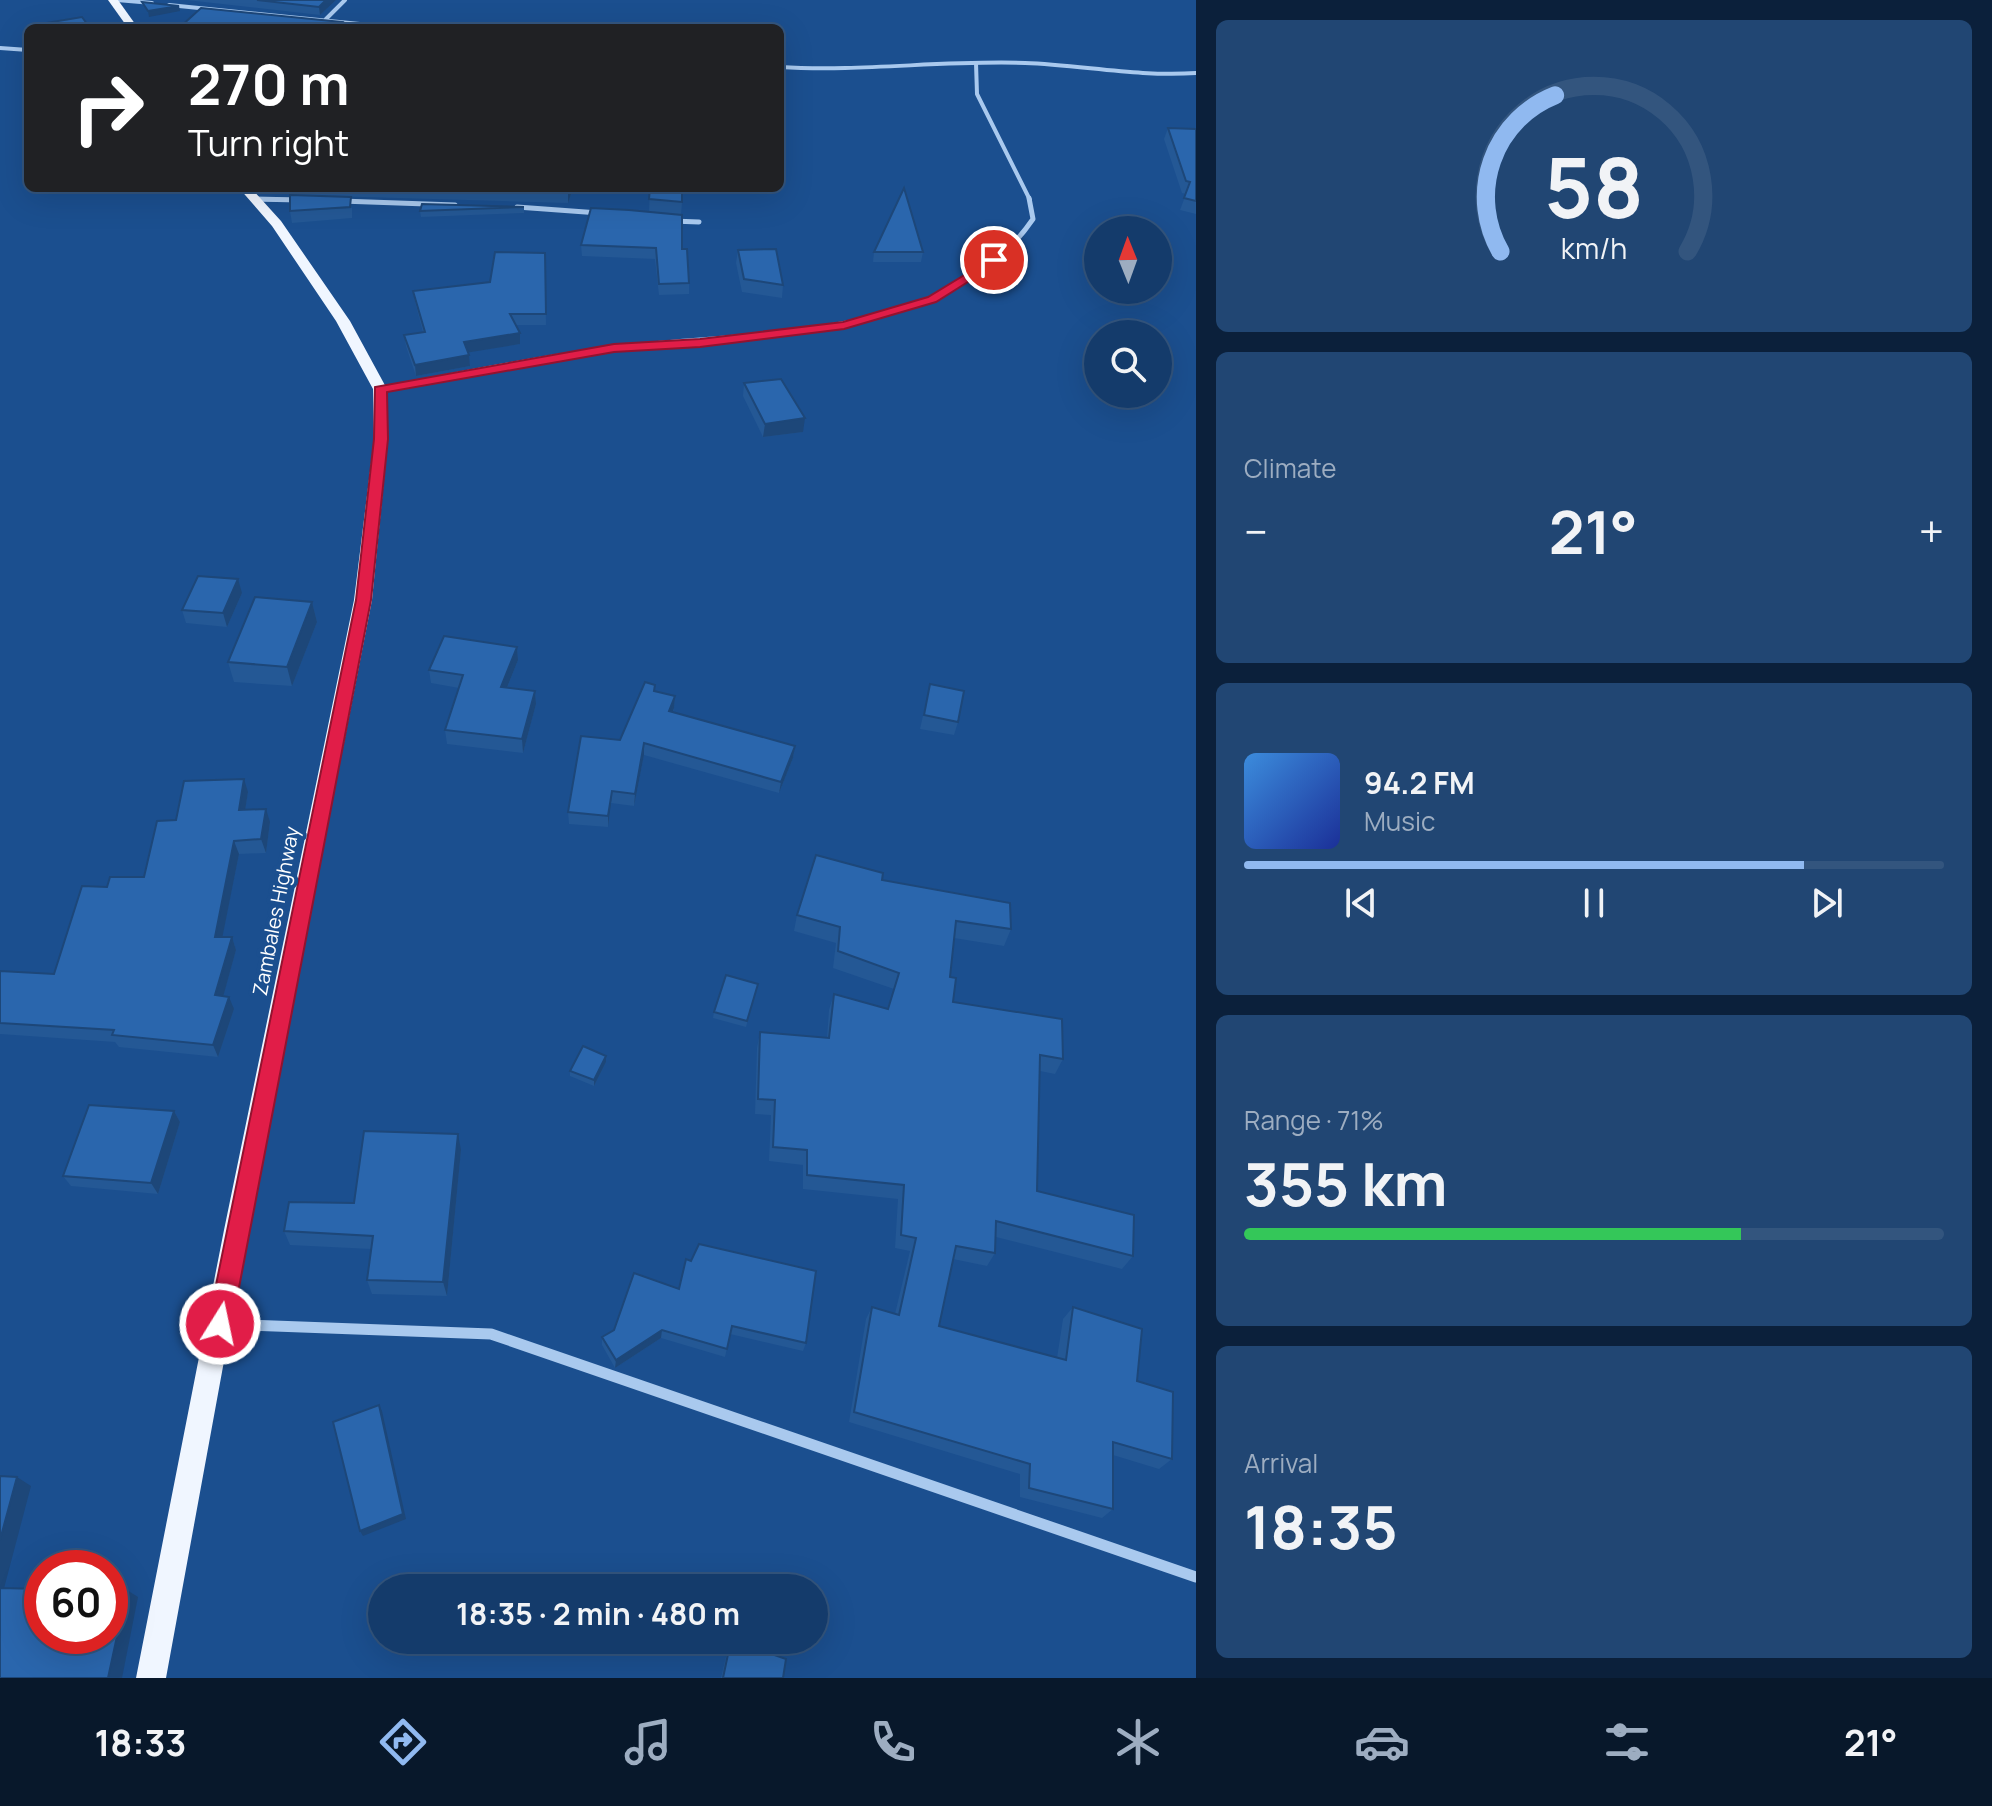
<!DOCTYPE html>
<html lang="en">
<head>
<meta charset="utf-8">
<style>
	:root { --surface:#143b6b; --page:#214673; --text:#f1f3f6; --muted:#9dadc1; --line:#33557e; --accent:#90b9f0 }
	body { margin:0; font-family:Manrope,sans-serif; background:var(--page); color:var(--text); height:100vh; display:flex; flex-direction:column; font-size:30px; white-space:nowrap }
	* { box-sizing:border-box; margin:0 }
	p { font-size:26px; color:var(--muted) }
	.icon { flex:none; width:44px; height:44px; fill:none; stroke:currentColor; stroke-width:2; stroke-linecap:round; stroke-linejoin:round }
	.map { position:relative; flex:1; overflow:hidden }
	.side { display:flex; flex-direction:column; gap:20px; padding:20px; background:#0b203b; width:796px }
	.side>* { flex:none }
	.guide { position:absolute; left:24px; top:24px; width:760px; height:168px; border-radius:12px; box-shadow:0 8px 32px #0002,0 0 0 2px var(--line); background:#202124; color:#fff; overflow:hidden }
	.needle { width:52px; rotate:359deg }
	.tools { position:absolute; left:1084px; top:216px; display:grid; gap:16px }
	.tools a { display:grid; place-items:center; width:88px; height:88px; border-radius:50%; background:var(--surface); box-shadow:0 8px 32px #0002,0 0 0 2px var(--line); font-size:40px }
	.speed { position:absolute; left:24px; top:1550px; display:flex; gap:16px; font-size:40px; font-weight:700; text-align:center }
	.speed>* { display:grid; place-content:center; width:104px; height:104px; border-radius:50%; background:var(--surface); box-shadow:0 8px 32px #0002,0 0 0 2px var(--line); line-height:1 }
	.speed .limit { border:12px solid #d22; background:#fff; color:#111 }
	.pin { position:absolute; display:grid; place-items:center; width:68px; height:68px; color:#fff; margin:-34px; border:4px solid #fff; border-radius:50%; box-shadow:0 2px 8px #0007 }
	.me { position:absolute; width:88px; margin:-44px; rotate:10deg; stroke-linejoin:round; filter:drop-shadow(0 0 6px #0008) }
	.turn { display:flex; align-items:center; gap:28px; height:168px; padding:0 32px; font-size:36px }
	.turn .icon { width:104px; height:104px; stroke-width:2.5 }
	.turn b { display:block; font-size:56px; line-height:68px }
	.big { font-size:60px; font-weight:700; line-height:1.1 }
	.side .widget { flex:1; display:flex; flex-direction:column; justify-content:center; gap:12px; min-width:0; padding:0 28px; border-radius:12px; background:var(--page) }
	.side .dial { align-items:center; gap:0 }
	.dial svg { height:208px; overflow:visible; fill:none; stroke:var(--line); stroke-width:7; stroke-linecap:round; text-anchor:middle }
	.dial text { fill:var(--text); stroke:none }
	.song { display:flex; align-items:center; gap:24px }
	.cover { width:96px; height:96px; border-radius:12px; background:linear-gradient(135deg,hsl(210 70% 55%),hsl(230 70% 35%)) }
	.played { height:8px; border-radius:4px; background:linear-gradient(90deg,var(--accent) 80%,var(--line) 80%) }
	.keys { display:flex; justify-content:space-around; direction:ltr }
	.heat { display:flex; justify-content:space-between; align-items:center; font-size:44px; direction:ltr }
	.charge { height:12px; border-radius:6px; background:linear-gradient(90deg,#34c759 71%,var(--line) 0) }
	.trip { position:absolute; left:368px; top:1574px; width:460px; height:80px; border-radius:40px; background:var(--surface); box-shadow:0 8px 32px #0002,0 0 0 2px var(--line); font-weight:700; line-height:80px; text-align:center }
	.tab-bar { display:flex; height:128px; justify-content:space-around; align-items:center; background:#08182b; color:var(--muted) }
	.tab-bar .icon { width:56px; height:56px }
	.tab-bar .on { color:var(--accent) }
	.tab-bar b { font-size:36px; color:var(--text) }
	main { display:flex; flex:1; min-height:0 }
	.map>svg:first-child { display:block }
</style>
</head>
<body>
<main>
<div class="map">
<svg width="1196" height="1678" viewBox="0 0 1196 1678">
	<rect width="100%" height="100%" fill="#1b4f8f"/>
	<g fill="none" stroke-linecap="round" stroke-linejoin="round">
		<g stroke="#a9c9ee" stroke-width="4">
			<polyline points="117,0 152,3"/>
			<polyline points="169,5 400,28"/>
			<polyline points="326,19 345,0"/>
			<polyline points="0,48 28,50"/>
			<polyline points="976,63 977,94 1030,200"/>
			<path d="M780,67c82,5 163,-7 245,-4 57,2 113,14 171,10"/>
			<polyline points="253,199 299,200"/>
		</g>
		<g stroke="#a9c9ee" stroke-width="5">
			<polyline points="253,199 299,200"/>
			<polyline points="341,201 455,205"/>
			<polyline points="517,207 599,213"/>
			<polyline points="672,221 699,222"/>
			<path d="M380,389c77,-14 155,-31 233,-41 134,-17 335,-4 420,-129l-4,-21"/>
		</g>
		<polyline stroke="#a9c9ee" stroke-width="11" points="221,1324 491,1334 1196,1577"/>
		<g fill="#f0f6ff" fill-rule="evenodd">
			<polygon points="108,0 118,0 138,28 128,28"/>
			<polygon points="239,188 251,188 281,221 350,321 387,389 388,439 372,600 248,1230 166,1678 136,1678 224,1230 354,600 374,439 373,389 336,321 272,226"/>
		</g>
	</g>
	<g fill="#245895">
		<polygon points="186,0 336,0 320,15"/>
		<polygon points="1168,128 1196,129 1196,214 1180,210 1186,194 1182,193 1164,139"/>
		<polygon points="292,188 573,188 568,203 293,195"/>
		<polygon points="650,188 682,202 681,215 649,212"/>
		<polygon points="524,207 524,213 421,217 420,211"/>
		<polygon points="352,208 352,218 292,223 290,211"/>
		<polygon points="581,245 682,249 689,283 689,294 659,295 655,259 582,256"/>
		<polygon points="738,250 783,285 782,298 742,292 736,263"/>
		<polygon points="874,252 923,252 921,262 873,262"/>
		<polygon points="545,253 546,325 516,325 520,344 468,352 470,366 416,376 406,346 404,335 423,332 415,302 413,291 490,282"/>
		<polygon points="744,383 803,432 763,437 743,396"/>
		<polygon points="242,593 227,627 186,623 182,610"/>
		<polygon points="312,602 317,622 292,686 234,682 228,662"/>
		<polygon points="517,647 518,660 507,688 535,691 536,704 523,753 447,744 445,730 459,688 431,683 429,670"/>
		<polygon points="930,684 958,722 954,735 920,729"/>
		<polygon points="655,685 654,692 675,696 674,708 673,712 795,746 793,758 779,793 644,755 634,806 611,803 608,827 569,824 568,812 620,740"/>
		<polygon points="248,792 245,809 270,822 266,853 239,854 222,937 232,937 236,950 223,996 234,1009 218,1057 119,1047 115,1042 0,1034 0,971 54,974 107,887 144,877"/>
		<polygon points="882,880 1011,929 1004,946 954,938 950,977 953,1002 1063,1059 1055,1074 1040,1071 1037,1191 1133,1256 1122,1269 996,1237 995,1253 987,1266 953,1259 939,1326 1057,1358 1063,1319 1073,1307 1137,1381 1172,1459 1159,1469 1113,1455 1113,1509 1102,1518 1020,1497 1020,1474 849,1422 866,1319 872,1307 895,1314 910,1251 895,1248 898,1199 803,1189 803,1165 769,1161 771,1115 755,1114 757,1048 760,1032 827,1038 829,1010 834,994 887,1009 894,989 833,968 836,943 794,931 797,915"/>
		<polygon points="758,984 746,1027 713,1018 714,1012"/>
		<polygon points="606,1062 594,1086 570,1076 570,1071"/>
		<polygon points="174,1111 180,1122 158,1194 71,1186 63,1176"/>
		<polygon points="461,1150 447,1296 372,1294 367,1280 371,1249 290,1245 284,1231 354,1203"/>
		<polygon points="634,1273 806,1343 803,1351 730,1334 725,1357 661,1338 615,1368 602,1345 602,1337 614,1330"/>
		<polygon points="731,1640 783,1678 721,1678 729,1644"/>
	</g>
	<g fill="#1d4779">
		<polygon points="326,0 336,0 320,15 319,7"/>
		<polygon points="179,6 180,11 149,17 148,11"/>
		<polygon points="342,22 342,28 334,28"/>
		<polygon points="570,188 573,188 568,203 568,193"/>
		<polygon points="520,333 520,344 465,353 464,342"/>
		<polygon points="469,355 470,366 416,376 415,365"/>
		<polygon points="805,418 803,432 763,437 765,424"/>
		<polygon points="238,579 242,593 227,627 223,613"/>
		<polygon points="312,602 317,622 292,686 287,667"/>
		<polygon points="517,647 518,660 502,700 501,687"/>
		<polygon points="535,691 536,704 523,753 522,739"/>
		<polygon points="675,696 674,708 668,723 669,711"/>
		<polygon points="644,743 644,755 634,806 635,794"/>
		<polygon points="795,746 793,758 779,793 781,782"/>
		<polygon points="244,779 248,792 243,823 239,810"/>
		<polygon points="612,791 611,803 608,827 608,816"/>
		<polygon points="266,809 270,822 266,853 261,839"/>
		<polygon points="234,841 239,854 220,949 215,937"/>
		<polygon points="232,937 236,950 220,1008 215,995"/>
		<polygon points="229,997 234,1009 218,1057 213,1045"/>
		<polygon points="606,1056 606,1062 594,1086 594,1080"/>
		<polygon points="174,1111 180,1122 158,1194 151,1183"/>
		<polygon points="458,1134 461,1150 447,1296 443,1282"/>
		<polygon points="662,1330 661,1338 615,1368 616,1360"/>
		<polygon points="379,1405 382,1411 406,1519 363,1536 360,1531"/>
		<polygon points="17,1477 31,1486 2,1596 0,1594 0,1540"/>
		<polygon points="127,1590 138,1597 122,1678 108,1678"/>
	</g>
	<g fill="#2a66ad" stroke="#1d4779" stroke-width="2">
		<polygon points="257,0 326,0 319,7"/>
		<polygon points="142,2 179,6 148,11"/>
		<polygon points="201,8 342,22 334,28 179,28"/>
		<polygon points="82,17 90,28 35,28 34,25"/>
		<polygon points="1168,128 1196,129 1196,201 1184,198 1190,182 1186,181"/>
		<polygon points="389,188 570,188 568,193"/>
		<polygon points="650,188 682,188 682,202 649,199"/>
		<polygon points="904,188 923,252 874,252"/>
		<polygon points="290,195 351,197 350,207 290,211"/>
		<polygon points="422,204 524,207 420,211"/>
		<polygon points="591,208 629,210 682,215 682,249 687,249 689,283 659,284 656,248 581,245"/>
		<polygon points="776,249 783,285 744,279 738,250"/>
		<polygon points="495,252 545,253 546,314 510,314 520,333 464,342 469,355 415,365 404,335 425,332 413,291 490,282"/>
		<polygon points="781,379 805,418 765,424 744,383"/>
		<polygon points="198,576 238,579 223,613 182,610"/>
		<polygon points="255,597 312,602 287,667 228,662"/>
		<polygon points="444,636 517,647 501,687 535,691 522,739 445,730 463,675 429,670"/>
		<polygon points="645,682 655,685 654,691 675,696 669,711 795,746 781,782 644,743 635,794 612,791 608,816 568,812 581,736 620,740"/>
		<polygon points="930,684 964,691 958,722 924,715"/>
		<polygon points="244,779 239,810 266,809 261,839 234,841 215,937 232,937 215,995 229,997 213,1045 112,1035 114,1030 0,1023 0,971 54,974 82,886 107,887 110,877 144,877 157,821 176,820 184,781"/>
		<polygon points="816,855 883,873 882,880 1010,903 1011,929 956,921 950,977 956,978 953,1002 1062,1019 1063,1059 1040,1055 1037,1191 1134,1215 1133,1256 996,1221 995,1253 956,1246 939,1326 1066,1360 1073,1307 1142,1329 1137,1381 1173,1392 1172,1459 1113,1442 1113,1509 1029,1488 1030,1464 854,1412 872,1307 899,1315 916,1238 901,1235 904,1185 807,1175 807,1150 773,1147 775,1100 758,1099 760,1032 829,1038 834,994 888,1009 899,973 838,951 840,927 797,915"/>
		<polygon points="726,975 758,984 747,1021 714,1012"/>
		<polygon points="583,1046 606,1056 594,1080 570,1071"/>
		<polygon points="89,1105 174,1111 151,1183 63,1176"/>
		<polygon points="364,1131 458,1134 443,1282 367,1280 373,1236 284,1231 289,1202 354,1203"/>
		<polygon points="699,1244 816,1271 806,1343 732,1326 727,1349 662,1330 616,1360 602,1337 614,1330 634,1273 679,1289 686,1259 691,1261"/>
		<polygon points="379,1405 403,1514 360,1531 333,1422"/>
		<polygon points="0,1476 17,1477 0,1540"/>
		<polygon points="0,1588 42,1589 42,1636 110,1636 110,1589 127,1590 108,1678 0,1678"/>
		<polygon points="731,1640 786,1659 783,1678 723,1678"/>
	</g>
	<polygon fill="#e11d48" stroke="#92132f" stroke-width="2" points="994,257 998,263 936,302 844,329 700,347 614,352 387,392 388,439 371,600 232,1324 228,1333 220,1336 212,1333 208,1324 356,600 374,439 375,387 614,344 700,339 843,322 928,297"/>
	<g text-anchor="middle" stroke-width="8" stroke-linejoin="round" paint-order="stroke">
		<g font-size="20" fill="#fff" stroke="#1b4f8f">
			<text transform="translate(276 911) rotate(-79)" y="7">Zambales Highway</text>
		</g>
	</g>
</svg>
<div class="tools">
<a><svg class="needle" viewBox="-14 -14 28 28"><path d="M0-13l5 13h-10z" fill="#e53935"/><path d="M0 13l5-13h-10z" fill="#9dadc1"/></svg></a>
<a><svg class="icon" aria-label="search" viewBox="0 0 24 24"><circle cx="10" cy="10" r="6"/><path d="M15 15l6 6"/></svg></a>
</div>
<div class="speed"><div class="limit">60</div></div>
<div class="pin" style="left:994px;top:260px;background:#d93025"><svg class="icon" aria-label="arrive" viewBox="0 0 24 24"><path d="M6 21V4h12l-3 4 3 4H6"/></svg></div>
<svg class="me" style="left:220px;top:1324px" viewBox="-20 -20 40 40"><circle r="17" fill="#e11d48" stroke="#fff" stroke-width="3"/><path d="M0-11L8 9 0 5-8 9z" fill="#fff"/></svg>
<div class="trip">18:35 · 2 min · 480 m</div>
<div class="guide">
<div class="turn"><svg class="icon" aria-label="right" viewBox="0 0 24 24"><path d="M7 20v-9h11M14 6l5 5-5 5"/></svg><div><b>270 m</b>Turn right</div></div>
</div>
</div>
<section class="side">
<div class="widget dial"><svg viewBox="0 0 100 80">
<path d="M14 69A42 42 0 1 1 86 69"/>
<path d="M14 69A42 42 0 0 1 35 9" stroke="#90b9f0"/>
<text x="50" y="56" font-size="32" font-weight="700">58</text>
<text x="50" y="72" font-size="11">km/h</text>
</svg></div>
<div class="widget"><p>Climate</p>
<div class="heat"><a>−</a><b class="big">21°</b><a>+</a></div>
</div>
<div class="widget">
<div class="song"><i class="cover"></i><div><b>94.2 FM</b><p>Music</p></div></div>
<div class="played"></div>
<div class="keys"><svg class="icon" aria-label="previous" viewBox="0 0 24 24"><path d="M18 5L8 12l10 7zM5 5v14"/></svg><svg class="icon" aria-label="pause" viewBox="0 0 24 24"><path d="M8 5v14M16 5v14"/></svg><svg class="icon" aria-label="next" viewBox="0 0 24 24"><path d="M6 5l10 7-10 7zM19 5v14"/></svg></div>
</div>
<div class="widget"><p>Range · 71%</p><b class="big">355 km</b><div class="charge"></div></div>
<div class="widget"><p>Arrival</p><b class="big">18:35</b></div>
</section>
</main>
<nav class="tab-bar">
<b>18:33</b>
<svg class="icon on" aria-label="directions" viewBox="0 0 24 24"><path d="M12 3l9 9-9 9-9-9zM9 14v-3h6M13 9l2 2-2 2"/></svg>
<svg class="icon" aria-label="music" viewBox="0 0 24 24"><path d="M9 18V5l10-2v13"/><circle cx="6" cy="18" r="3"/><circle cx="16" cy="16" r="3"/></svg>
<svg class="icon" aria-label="phone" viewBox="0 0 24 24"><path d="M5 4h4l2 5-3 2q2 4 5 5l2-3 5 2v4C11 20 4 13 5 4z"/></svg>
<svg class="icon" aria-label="climate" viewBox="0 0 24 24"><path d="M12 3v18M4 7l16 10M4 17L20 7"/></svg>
<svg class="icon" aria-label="car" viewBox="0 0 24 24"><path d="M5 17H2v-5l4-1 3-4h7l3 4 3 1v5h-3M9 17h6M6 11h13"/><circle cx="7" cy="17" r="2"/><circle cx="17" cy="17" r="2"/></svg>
<svg class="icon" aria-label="filters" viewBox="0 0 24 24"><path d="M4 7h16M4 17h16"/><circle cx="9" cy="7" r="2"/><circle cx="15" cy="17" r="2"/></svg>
<b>21°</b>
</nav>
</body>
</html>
